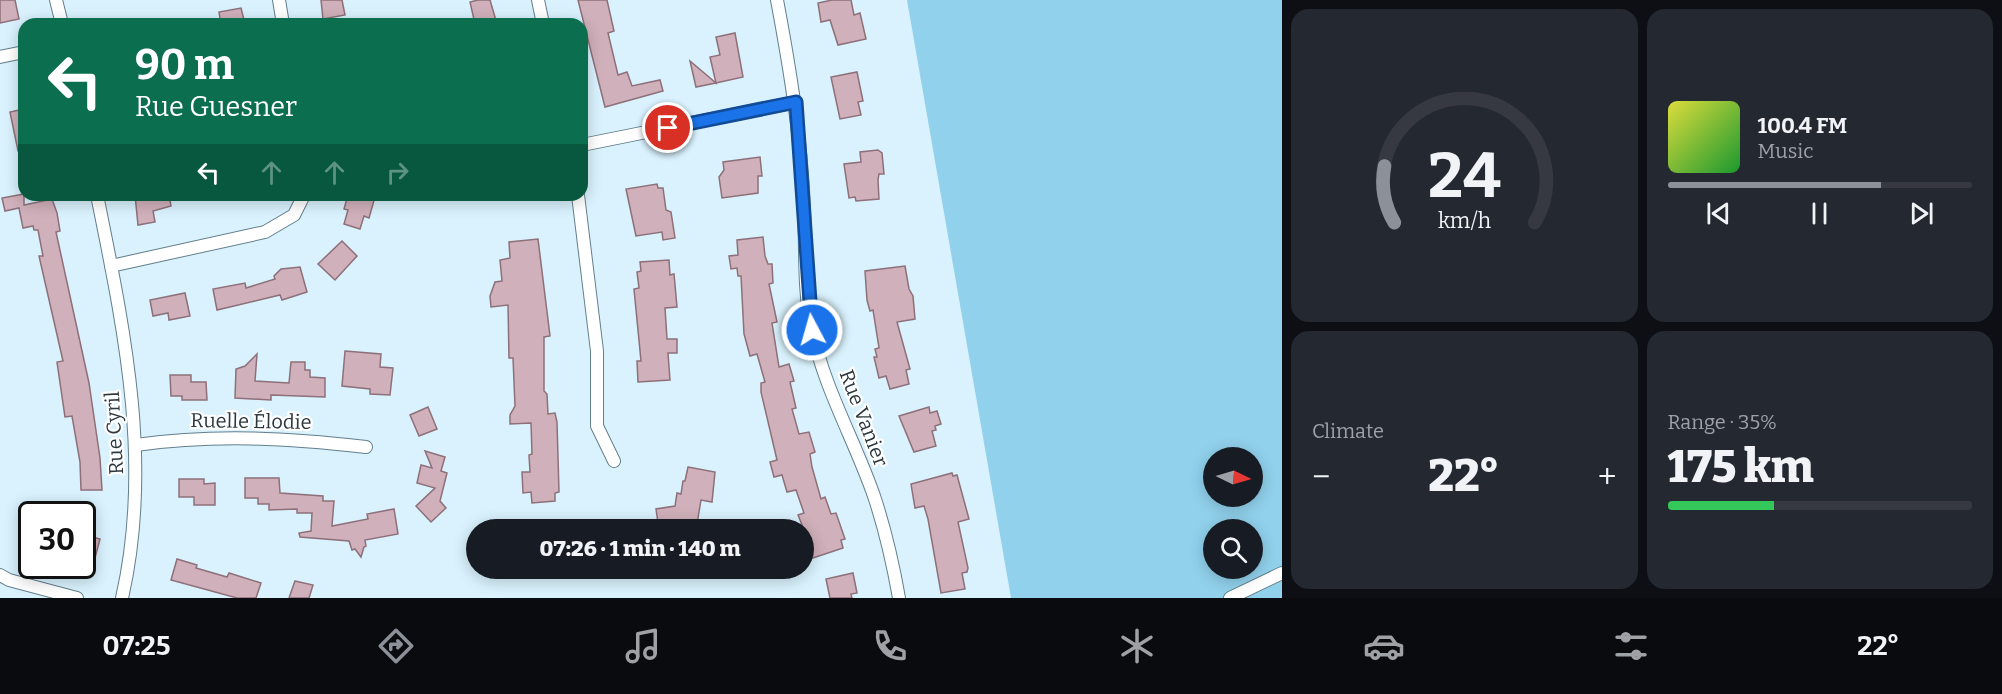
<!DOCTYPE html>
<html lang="en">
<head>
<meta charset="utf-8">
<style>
	:root { --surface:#171b24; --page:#242831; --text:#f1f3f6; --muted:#9ea1a6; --line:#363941; --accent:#8c9099 }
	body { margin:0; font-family:Bitter,serif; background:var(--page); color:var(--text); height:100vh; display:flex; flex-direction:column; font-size:22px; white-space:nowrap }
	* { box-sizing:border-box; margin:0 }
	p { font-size:20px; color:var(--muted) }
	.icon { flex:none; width:33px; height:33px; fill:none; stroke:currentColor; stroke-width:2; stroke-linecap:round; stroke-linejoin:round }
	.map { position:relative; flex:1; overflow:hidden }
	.side { display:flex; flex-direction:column; gap:9px; padding:9px; background:#0d0f14; width:720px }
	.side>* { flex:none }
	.top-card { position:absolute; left:18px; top:18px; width:570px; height:183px; border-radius:18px; box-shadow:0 3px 15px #0003; background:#0b6e4f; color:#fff; overflow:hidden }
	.needle { width:39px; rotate:95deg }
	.tools { position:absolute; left:1203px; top:447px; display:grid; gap:12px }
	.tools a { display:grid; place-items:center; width:60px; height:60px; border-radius:50%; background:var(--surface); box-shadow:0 3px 15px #0003; font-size:30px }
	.speed { position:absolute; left:18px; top:501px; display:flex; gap:12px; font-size:30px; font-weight:700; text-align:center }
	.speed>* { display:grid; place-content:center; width:78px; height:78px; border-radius:50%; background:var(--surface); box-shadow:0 3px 15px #0003; line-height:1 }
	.speed .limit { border:3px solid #111; border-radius:9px; background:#fff; color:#111 }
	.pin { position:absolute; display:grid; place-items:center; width:51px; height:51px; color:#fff; margin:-26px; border:3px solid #fff; border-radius:50%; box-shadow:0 2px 6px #0007 }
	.me { position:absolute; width:66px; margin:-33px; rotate:354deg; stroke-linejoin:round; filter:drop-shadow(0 0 4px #0008) }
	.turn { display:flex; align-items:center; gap:21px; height:126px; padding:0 18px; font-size:27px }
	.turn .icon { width:78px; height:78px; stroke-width:2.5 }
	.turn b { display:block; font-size:42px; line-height:51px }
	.lanes { display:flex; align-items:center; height:57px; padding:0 18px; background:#0003; justify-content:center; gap:30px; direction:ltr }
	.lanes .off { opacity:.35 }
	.big { font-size:45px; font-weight:800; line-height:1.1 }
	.side .card { flex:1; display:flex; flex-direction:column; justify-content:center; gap:9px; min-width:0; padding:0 21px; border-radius:18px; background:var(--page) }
	.side .dial { align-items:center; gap:0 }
	.dial svg { height:156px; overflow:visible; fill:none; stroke:var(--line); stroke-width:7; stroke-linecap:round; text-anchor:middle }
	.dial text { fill:var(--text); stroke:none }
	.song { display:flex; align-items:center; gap:18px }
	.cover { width:72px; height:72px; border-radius:9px; background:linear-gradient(135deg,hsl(60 70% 55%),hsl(130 70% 35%)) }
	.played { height:6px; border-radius:3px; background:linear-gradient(90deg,var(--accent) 70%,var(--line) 70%) }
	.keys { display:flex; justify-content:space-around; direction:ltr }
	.heat { display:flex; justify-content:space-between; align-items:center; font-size:33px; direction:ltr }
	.charge { height:9px; border-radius:4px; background:linear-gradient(90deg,#34c759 35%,var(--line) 0) }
	.side .tiles { flex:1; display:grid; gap:9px; grid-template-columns:repeat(2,1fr) }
	.trip { position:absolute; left:466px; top:519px; width:348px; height:60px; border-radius:30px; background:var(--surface); box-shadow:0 3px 15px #0003; font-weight:800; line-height:60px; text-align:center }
	.tabs { display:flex; height:96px; justify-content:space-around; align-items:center; background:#090b0e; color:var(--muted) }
	.tabs .icon { width:42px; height:42px }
	.tabs .current { color:var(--accent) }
	.tabs b { font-size:27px; color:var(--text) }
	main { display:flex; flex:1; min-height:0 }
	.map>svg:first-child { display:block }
</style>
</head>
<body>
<main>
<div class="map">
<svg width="1282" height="598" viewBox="0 0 1282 598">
	<rect width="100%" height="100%" fill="#d9f2fd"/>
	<path fill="#91d1ec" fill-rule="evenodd" d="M907,0h375v598h-271zM1214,458h38v38h-38zM1214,530h38v38h-38z"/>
	<g fill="#d0b0ba" stroke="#8d7079" stroke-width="1.5">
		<polygon points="0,0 15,0 19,19 0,23"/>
		<polygon points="321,0 342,0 345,15 323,19"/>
		<polygon points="478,0 490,0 497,24 475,24 470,2"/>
		<polygon points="578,0 607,0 614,31 608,33 618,75 627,72 632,86 660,80 663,91 605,107"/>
		<polygon points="832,0 851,0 854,15 860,13 866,39 838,45 830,20 821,22 818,3"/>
		<polygon points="241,8 245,24 221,24 219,12"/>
		<polygon points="735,33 743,77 716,83 696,87 690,61 716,83 710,57 720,55 716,37"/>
		<polygon points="857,72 863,101 858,102 861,115 840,119 831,77"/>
		<polygon points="24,109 24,150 18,151 10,112"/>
		<polygon points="878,150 882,153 884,174 879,174 878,180 879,199 856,201 855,197 849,198 844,164 861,162 860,152"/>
		<polygon points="760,157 762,176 758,176 758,193 722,198 719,177 724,170 723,162"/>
		<polygon points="657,184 658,188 663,188 666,210 671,212 675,238 663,240 662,232 636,236 626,189"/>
		<polygon points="24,194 24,205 52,199 57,213 60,231 56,232 89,383 100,458 102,490 81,490 80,462 72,416 65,417 57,362 63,361 39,256 43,256 38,230 34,230 33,226 23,228 19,208 5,211 2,198"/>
		<polygon points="135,195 169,195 171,206 153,211 155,222 138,225"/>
		<polygon points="348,195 375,197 369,218 364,216 360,229 344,224 348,210 344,209"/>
		<polygon points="763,237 765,256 768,264 772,264 773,283 769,284 777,322 772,323 779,367 789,364 794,381 790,382 796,408 792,409 799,434 809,432 815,452 810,454 812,467 821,499 825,497 831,514 836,513 845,539 841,540 843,548 804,561 804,530 798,515 804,513 796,490 787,492 782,475 774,477 770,462 777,460 761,392 761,383 765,382 757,354 750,356 744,334 741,276 738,276 737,268 731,269 729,256 738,255 737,240"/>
		<polygon points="538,239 550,336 544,337 544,391 547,394 548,414 555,413 557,422 559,492 555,493 555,501 532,503 531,492 523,493 522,472 530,472 529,455 532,454 531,423 510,424 510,415 515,406 513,358 509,358 508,305 491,307 490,296 495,282 502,281 500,260 510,258 509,242"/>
		<polygon points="342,241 357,256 335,280 318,264"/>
		<polygon points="669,260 670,275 674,274 677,307 665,308 667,339 677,339 677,353 668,353 670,380 638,382 637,361 641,361 634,289 639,288 637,272 641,271 640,262"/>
		<polygon points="905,266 909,289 913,296 915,319 897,322 910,369 906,370 909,384 890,389 886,376 879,378 874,357 877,357 875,349 879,348 873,310 870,311 867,300 865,271"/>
		<polygon points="300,267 307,292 282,300 280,295 217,310 213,289 245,283 246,288 275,279 274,276 281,269"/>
		<polygon points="185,293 190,316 169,320 168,313 153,316 150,300"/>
		<polygon points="345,351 381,354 380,367 393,368 390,395 370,394 370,389 342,386"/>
		<polygon points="257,354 255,381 289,383 291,362 305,362 305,370 310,370 310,377 325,378 325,397 271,395 271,400 235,398 236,369 245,366"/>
		<polygon points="170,375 191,375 191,382 206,382 207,400 182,400 182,396 171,396"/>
		<polygon points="428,407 437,429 419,436 410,415"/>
		<polygon points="929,407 930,413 937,411 941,424 935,426 936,430 932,431 936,446 914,452 899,416"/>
		<polygon points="425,451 445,457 441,471 447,473 440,501 446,508 431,522 416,506 435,488 417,483 421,465 432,468"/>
		<polygon points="688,467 715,472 712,502 701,500 696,530 678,527 659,530 656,509 675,506 677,493 681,494 683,481 685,481"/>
		<polygon points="952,473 953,476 957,475 969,519 958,522 968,568 967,572 962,573 965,589 941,593 928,519 924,506 915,508 911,484"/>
		<polygon points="245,478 279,478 280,493 323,496 323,501 334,501 332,526 368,519 367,514 394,509 398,534 365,540 366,546 364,547 361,557 355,549 352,550 349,541 300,537 299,533 311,531 312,513 297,513 297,509 269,510 269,504 258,504 258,498 245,498"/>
		<polygon points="179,479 204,479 204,484 215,483 215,505 194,505 194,497 179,497"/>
		<polygon points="82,534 100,539 95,558 82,554"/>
		<polygon points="177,559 197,565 196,568 227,577 229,573 261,583 256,598 237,598 171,580"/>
		<polygon points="853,573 857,593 851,594 852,598 830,598 826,579"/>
		<polygon points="295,581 313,585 309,598 289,598"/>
	</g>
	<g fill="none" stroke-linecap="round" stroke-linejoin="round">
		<g stroke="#627f8c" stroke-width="14">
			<g id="street">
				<polyline points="56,0 62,24"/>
				<polyline points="279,0 283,24"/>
				<polyline points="538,0 543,24"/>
				<path d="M777,0c13,69 24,137 27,207 2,41 -1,83 8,123 12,58 43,111 62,166 11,33 19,68 25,102"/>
				<polyline points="0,57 24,52"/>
				<polyline points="582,145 796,102"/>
				<path d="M97,195c27,134 56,268 25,403"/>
				<polyline points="578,195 597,351 597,426 614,461"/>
				<polyline points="111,266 265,232 294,215 304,195"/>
				<path d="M136,445c79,-11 150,-7 230,2"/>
				<polyline points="0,575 9,580 77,598"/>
				<polyline points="1230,598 1282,573"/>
			</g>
		</g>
		<use href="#street" stroke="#fff" stroke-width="12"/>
	</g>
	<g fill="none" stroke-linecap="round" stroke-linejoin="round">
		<g stroke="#114b97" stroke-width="15">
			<polyline id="route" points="668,128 796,102 812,330"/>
		</g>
		<use href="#route" stroke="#1a73e8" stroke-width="10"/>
	</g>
	<g text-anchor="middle" stroke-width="4.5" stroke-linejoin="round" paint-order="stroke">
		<g font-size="20" fill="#2b373c" stroke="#fff">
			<text transform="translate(864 418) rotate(69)" y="7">Rue Vanier</text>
			<text transform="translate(251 421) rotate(1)" y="7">Ruelle Élodie</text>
			<text transform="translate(114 433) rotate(-93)" y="7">Rue Cyril</text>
		</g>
	</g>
</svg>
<div class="tools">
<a><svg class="needle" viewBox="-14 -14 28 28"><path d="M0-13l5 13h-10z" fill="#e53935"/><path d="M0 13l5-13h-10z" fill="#9ea1a6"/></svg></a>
<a><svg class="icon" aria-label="search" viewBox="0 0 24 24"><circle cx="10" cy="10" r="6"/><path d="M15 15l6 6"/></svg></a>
</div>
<div class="speed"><div class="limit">30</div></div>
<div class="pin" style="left:668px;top:128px;background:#d93025"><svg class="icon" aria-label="arrive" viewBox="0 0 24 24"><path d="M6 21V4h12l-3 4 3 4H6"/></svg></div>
<svg class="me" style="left:812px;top:330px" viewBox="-20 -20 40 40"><circle r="17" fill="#1a73e8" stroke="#fff" stroke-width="3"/><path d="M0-11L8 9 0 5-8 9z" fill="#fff"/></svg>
<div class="trip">07:26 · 1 min · 140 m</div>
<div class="top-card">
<div class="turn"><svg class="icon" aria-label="left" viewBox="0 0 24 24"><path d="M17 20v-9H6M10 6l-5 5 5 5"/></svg><div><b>90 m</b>Rue Guesner</div></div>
<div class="lanes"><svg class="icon" aria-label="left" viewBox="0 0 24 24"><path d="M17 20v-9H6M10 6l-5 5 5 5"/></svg><svg class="icon off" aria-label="ahead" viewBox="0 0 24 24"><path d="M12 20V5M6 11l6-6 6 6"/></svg><svg class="icon off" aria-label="ahead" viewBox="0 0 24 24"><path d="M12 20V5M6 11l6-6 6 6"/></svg><svg class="icon off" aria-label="right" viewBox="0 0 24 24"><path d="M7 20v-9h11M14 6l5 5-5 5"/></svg></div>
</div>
</div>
<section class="side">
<div class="tiles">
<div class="card dial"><svg viewBox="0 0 100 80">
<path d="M14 69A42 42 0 1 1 86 69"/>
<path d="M14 69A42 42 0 0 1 9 40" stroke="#8c9099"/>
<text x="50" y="56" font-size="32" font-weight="700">24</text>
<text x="50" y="72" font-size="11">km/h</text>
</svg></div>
<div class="card">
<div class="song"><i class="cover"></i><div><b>100.4 FM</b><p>Music</p></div></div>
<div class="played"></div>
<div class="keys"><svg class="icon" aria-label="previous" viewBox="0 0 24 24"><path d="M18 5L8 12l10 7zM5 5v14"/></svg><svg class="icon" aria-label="pause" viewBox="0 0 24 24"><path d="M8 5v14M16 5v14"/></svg><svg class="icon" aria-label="next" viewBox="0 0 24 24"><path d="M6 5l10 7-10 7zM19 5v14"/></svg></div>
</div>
<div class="card"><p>Climate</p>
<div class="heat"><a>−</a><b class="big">22°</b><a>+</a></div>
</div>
<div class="card"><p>Range · 35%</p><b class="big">175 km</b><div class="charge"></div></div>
</div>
</section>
</main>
<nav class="tabs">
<b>07:25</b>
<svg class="icon current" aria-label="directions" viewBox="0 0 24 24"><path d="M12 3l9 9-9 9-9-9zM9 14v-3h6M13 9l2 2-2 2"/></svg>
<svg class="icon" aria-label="music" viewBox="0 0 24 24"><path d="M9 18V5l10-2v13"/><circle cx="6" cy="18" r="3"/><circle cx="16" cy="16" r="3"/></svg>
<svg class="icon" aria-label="phone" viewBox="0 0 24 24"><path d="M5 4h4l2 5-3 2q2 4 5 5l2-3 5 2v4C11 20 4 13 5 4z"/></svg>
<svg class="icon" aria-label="climate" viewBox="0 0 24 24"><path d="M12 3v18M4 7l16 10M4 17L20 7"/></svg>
<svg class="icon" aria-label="car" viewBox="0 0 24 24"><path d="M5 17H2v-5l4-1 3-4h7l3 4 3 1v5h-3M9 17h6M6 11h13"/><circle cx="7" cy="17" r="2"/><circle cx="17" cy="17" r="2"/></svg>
<svg class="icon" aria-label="filters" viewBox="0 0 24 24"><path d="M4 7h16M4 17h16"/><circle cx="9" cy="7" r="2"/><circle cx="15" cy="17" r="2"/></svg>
<b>22°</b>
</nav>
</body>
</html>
